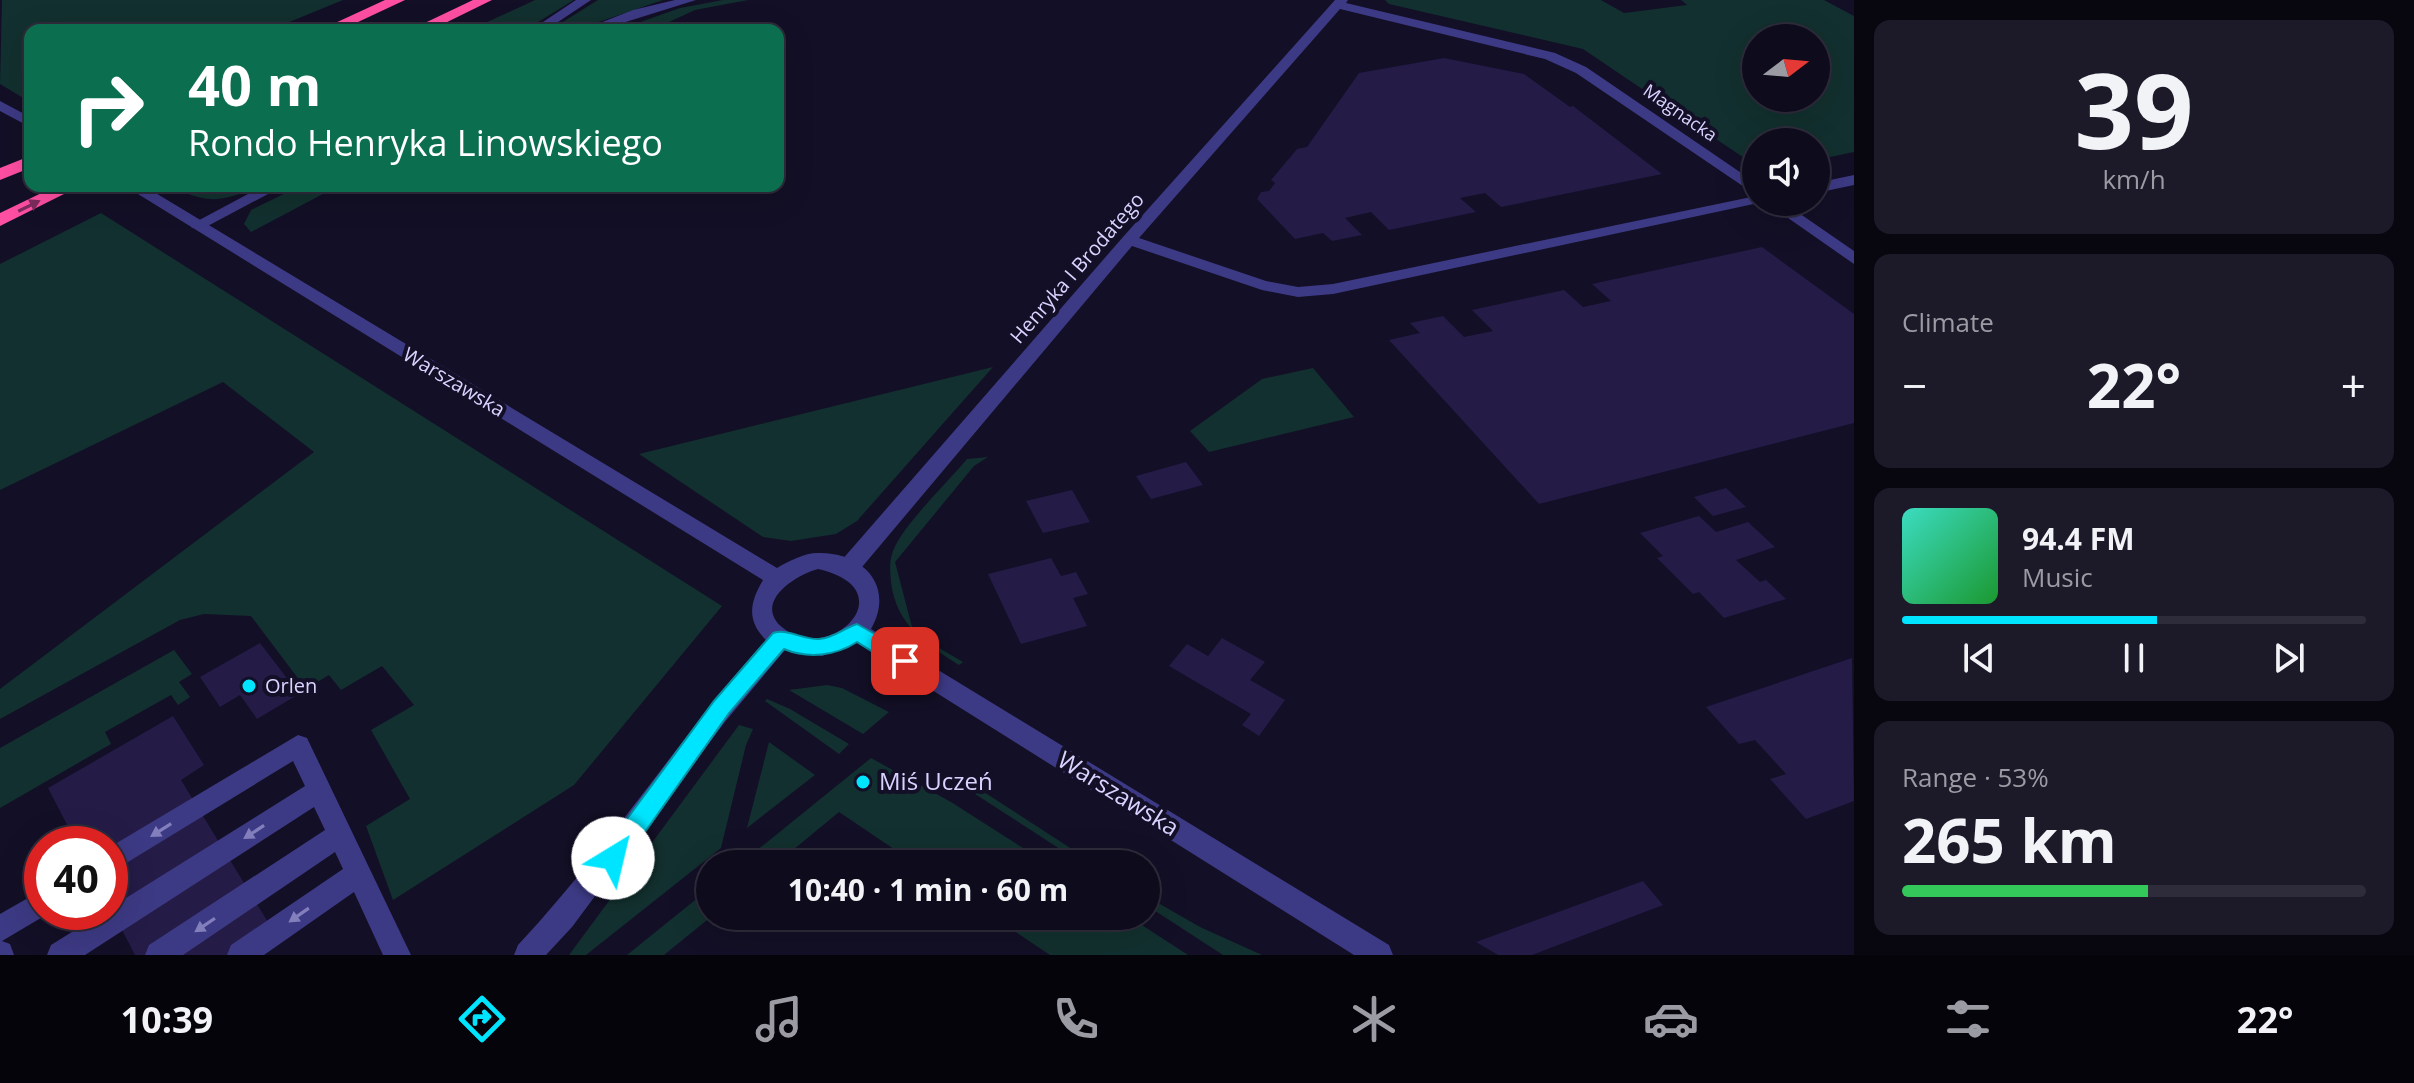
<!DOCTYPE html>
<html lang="en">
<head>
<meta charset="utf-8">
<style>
	:root { --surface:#0e0b1c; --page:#1c1929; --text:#f1f3f6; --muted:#9b9ba3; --line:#2e2b3b; --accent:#00e5ff }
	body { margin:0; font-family:"Open Sans",sans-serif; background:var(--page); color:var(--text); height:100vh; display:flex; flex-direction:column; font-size:30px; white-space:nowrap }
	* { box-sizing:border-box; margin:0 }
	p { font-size:26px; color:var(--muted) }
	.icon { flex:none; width:44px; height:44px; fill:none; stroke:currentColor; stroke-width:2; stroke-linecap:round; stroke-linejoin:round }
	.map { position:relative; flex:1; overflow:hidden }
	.side { display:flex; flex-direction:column; gap:20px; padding:20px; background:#08060f; width:560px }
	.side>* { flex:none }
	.guide { position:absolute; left:24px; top:24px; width:760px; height:168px; border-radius:16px; box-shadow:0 8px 32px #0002,0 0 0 2px var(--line); background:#0b6e4f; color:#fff; overflow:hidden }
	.needle { width:52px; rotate:74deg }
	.tools { position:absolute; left:1742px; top:24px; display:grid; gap:16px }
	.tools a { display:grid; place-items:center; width:88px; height:88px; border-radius:50%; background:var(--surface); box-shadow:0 8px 32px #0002,0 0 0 2px var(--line); font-size:40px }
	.speed { position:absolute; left:24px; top:826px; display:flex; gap:16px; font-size:40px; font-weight:700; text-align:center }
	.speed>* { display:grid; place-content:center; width:104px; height:104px; border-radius:50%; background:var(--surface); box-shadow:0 8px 32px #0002,0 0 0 2px var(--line); line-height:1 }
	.speed .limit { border:12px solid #d22; background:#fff; color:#111 }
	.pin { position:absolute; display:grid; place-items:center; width:68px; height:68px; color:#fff; margin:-34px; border-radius:16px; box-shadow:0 4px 12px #0006 }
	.me { position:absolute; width:88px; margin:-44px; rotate:36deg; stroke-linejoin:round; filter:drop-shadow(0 0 6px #0008) }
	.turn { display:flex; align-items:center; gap:28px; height:168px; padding:0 32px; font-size:36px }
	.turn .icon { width:104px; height:104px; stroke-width:2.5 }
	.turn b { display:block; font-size:56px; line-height:68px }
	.big { font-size:60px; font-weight:700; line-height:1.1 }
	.side .card { flex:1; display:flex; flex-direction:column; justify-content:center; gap:12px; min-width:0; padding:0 28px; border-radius:16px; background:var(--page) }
	.side .dial { align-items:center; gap:0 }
	.dial b { font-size:104px; line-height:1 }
	.song { display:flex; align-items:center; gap:24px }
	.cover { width:96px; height:96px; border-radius:12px; background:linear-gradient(135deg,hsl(170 70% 55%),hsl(130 70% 35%)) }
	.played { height:8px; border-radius:4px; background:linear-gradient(90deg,var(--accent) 55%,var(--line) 55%) }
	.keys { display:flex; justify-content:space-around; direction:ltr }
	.heat { display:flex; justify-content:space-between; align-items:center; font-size:44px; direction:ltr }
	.charge { height:12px; border-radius:6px; background:linear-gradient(90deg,#34c759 53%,var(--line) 0) }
	.trip { position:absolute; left:696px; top:850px; width:464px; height:80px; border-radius:40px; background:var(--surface); box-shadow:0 8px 32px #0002,0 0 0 2px var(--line); font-weight:700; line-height:80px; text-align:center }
	.tab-bar { display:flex; height:128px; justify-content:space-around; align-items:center; background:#06040b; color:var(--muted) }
	.tab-bar .icon { width:56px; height:56px }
	.tab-bar .selected { color:var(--accent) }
	.tab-bar b { font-size:36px; color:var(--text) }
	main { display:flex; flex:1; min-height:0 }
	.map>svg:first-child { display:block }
</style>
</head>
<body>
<main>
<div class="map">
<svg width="1854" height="955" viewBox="0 0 1854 955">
	<rect width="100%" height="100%" fill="#130f26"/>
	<g fill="#12302f" fill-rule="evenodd">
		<polygon points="2,0 343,0 270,30 30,30 30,102 0,84"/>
		<polygon points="535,0 574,0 525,30 470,30"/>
		<polygon points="598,0 663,0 575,30 550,30"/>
		<polygon points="723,0 748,0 695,10 652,30 618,30 680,8"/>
		<path d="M1385,0h216l23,13 63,-8 -6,-5h143l30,16v136l-38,8v-18h-60v24l-173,-117 -194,-45zM1756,38h60v60h-60z"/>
		<path d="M171,186h86c-35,17 -51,18 -86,0z"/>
		<polygon points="300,186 338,186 251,232 244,224 251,210"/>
		<polygon points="101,213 722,606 574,785 393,900 366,826 410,799 371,730 414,705 382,666 341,690 329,675 306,689 251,616 204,614 180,620 0,719 0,689 314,452 223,382 0,490 0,264"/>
		<polygon points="993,367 857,521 836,534 791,541 763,537 639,454"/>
		<polygon points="1313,368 1354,417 1209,452 1190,431 1262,379"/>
		<path d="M988,457l-14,9 -79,96 17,65 10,11 41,24 -4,3c-33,-21 -63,-40 -68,-83 -1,-10 -2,-21 2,-31 9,-25 55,-69 74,-92z"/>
		<polygon points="174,650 192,674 179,682 190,697 178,705 171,695 105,732 111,744 0,808 0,748"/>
		<polygon points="827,685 842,688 889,712 863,734 789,690"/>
		<polygon points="767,699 790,709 849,744 839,754 765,701"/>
		<polygon points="739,725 753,729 746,745 721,848 586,955 569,955"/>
		<polygon points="769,742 815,775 747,828"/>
		<polygon points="871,758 951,802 1048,864 916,864 839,812 776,864 740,864"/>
		<polygon points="981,790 1095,864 1083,864 975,794"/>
		<polygon points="710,888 712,916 664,955 627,955"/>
		<polygon points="1146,896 1200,927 1262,955 1223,955 1146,905"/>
		<polygon points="992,916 1128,916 1188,955 1050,955"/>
	</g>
	<g fill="#241b47">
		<polygon points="1444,58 1524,74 1570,107 1573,106 1662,174 1501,207 1485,193 1460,198 1476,212 1389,230 1371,212 1345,218 1362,235 1332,241 1323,233 1295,239 1257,199 1261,192 1269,191 1275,183 1271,180 1297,149 1307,147 1359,73"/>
		<polygon points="1762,247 1854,314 1854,423 1539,504 1389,340 1420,333 1410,323 1443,316 1464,337 1493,331 1472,310 1564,290 1583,307 1611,301 1592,284"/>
		<polygon points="1186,462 1203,485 1151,499 1136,476"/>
		<polygon points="1726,488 1746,507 1713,516 1694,497"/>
		<polygon points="1072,490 1090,522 1043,533 1026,501"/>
		<polygon points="1699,516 1716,532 1748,522 1775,547 1736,560 1760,582 1766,580 1786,599 1724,618 1699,592 1693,594 1657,558 1663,556 1640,533"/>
		<polygon points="1051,558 1061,576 1076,572 1088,594 1073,598 1087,626 1021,644 988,574"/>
		<polygon points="1222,638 1265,662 1250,680 1285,700 1259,736 1242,725 1251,714 1169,666 1187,644 1208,656"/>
		<polygon points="260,643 299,694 257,719 240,695 220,707 200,677"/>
		<polygon points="1852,658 1854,801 1806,819 1770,779 1786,774 1755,740 1739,744 1706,707"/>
		<polygon points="173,716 204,765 181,780 279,940 257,955 135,955 110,907 110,844 77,844 48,788"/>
		<polygon points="1643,881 1663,905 1532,955 1498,955 1476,942"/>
	</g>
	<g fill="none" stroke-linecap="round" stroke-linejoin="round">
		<g fill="#3d3a85" fill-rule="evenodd">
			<polygon points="576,0 591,0 546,30 531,30"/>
			<polygon points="298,735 307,738 411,955 383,955 354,892 264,955 227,955 231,945 343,869 335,852 183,955 145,955 149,945 325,830 314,807 85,955 47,955 51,945 104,912 110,912 110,908 305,786 293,761 110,873 110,847"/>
			<polygon points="42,890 42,912 51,912 2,941 10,944 14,955 0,955 0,914"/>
		</g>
		<g fill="#3d3a85" fill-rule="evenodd">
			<polygon points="675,0 696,0 600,30 582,30 633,10"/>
			<polygon points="1335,0 1348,0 1346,3 1555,53 1586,67 1756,183 1756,195 1576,73 1545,59 1340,9 1139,238 1266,281 1298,287 1333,284 1756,196 1756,202 1763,202 1333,294 1298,297 1262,290 1132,246 857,573 841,573 838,567 841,561 1123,237"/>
			<polygon points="1854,175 1854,185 1816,193 1816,183"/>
			<polygon points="263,186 283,186 204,228 192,228 190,225"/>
			<polygon points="1765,202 1783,202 1854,251 1854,264"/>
		</g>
		<g fill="#3d3a85" fill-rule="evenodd">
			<polygon points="0,101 30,117 30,127 0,111"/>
			<path d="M125,186h19l633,382c12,-7 27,-15 41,-15 46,-1 77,34 53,76l518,316 4,10h-39l-497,-312 -35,13 -37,-6 -61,73 -152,204 -26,28h-32l4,-10c90,-96 161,-207 248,-305 -20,-20 -16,-38 -3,-60zM818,569c89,20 13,97 -35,59 -31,-25 12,-53 35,-59z"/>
		</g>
		<g fill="#ff4fa3" fill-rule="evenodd">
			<polygon points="385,0 405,0 341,30 320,30"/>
			<polygon points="473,0 492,0 431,30 410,30"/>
			<polygon points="30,156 30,168 0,180 0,168"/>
			<polygon points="56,186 80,186 0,226 0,213"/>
		</g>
	</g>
	<defs><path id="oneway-solid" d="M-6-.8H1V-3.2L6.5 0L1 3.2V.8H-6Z" transform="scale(2)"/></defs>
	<use fill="#7d2c5e" href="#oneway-solid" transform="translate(29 206) rotate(-26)"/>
	<g fill="#837fbc">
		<use href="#oneway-solid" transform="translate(161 830) rotate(148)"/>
		<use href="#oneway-solid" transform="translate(254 832) rotate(147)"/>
		<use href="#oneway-solid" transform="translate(299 915) rotate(145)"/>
		<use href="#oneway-solid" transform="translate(205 925) rotate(146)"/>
	</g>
	<path fill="#00e5ff" stroke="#0095a6" stroke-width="2" d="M857,624l55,31 3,6 -3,6 -7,2 -8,-2 -40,-25c-22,14 -49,17 -73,7l-55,64 -108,153 -8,3 -9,-3 -3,-8 3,-8 110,-149 59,-68c15,-5 30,7 46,6 15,-1 25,-11 38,-15z"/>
	<g fill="#00e5ff" stroke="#130f26" stroke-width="3">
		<circle cx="249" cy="686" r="8"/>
		<circle cx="863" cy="782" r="8"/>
	</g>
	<g text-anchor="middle" stroke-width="8" stroke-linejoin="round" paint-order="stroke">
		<g font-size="18" fill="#d9d4ff" stroke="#130f26">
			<text transform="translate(1680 113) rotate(35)" y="6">Magnacka</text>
		</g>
		<g font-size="20" fill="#d9d4ff" stroke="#130f26">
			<text transform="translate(1077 268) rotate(-49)" y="7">Henryka I Brodatego</text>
			<text transform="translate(454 382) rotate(31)" y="7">Warszawska</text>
		</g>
		<g font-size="20" fill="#d9d4ff" stroke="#130f26" text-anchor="start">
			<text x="265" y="693">Orlen</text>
		</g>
		<g font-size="24" fill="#d9d4ff" stroke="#130f26" text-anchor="start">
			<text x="879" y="790">Miś Uczeń</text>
		</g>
		<g font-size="24" fill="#d9d4ff" stroke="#130f26">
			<text transform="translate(1118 794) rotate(32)" y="8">Warszawska</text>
		</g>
	</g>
</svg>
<div class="tools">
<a><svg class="needle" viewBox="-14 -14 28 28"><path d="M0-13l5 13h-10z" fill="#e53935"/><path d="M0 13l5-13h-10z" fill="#9b9ba3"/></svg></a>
<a><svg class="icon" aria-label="sound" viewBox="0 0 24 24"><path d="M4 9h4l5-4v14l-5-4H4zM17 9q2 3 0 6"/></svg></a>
</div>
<div class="speed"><div class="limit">40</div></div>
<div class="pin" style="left:905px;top:661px;background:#d93025"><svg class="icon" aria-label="arrive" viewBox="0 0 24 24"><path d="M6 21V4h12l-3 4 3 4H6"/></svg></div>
<svg class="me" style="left:613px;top:858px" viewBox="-20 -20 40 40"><circle r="19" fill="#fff"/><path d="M0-13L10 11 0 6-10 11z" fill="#00e5ff"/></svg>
<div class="trip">10:40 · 1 min · 60 m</div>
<div class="guide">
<div class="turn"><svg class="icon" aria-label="right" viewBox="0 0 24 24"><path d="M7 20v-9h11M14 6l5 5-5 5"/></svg><div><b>40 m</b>Rondo Henryka Linowskiego</div></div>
</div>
</div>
<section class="side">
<div class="card dial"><b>39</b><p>km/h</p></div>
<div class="card"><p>Climate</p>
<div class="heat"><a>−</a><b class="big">22°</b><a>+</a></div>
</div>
<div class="card">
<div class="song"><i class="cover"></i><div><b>94.4 FM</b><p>Music</p></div></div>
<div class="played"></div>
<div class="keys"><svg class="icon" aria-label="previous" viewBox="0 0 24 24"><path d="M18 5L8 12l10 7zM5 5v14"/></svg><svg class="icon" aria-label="pause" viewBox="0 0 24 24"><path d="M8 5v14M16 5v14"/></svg><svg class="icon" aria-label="next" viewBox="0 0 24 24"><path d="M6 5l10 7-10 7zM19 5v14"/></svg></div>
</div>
<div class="card"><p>Range · 53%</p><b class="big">265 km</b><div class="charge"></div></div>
</section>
</main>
<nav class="tab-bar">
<b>10:39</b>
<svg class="icon selected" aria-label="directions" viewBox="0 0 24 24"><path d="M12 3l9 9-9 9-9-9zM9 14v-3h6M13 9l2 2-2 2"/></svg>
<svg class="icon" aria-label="music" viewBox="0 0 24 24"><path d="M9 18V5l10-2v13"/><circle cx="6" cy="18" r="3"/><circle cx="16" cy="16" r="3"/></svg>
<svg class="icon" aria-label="phone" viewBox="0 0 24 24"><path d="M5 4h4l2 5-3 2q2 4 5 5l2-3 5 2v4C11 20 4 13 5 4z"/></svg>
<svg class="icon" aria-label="climate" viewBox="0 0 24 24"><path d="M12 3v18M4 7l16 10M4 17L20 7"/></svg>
<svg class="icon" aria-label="car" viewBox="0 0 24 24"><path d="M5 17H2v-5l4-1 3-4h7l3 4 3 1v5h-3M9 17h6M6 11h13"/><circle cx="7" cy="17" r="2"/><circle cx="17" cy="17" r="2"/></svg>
<svg class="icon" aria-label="filters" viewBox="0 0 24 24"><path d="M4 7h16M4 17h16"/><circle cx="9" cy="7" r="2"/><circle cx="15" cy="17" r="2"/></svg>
<b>22°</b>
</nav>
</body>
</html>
